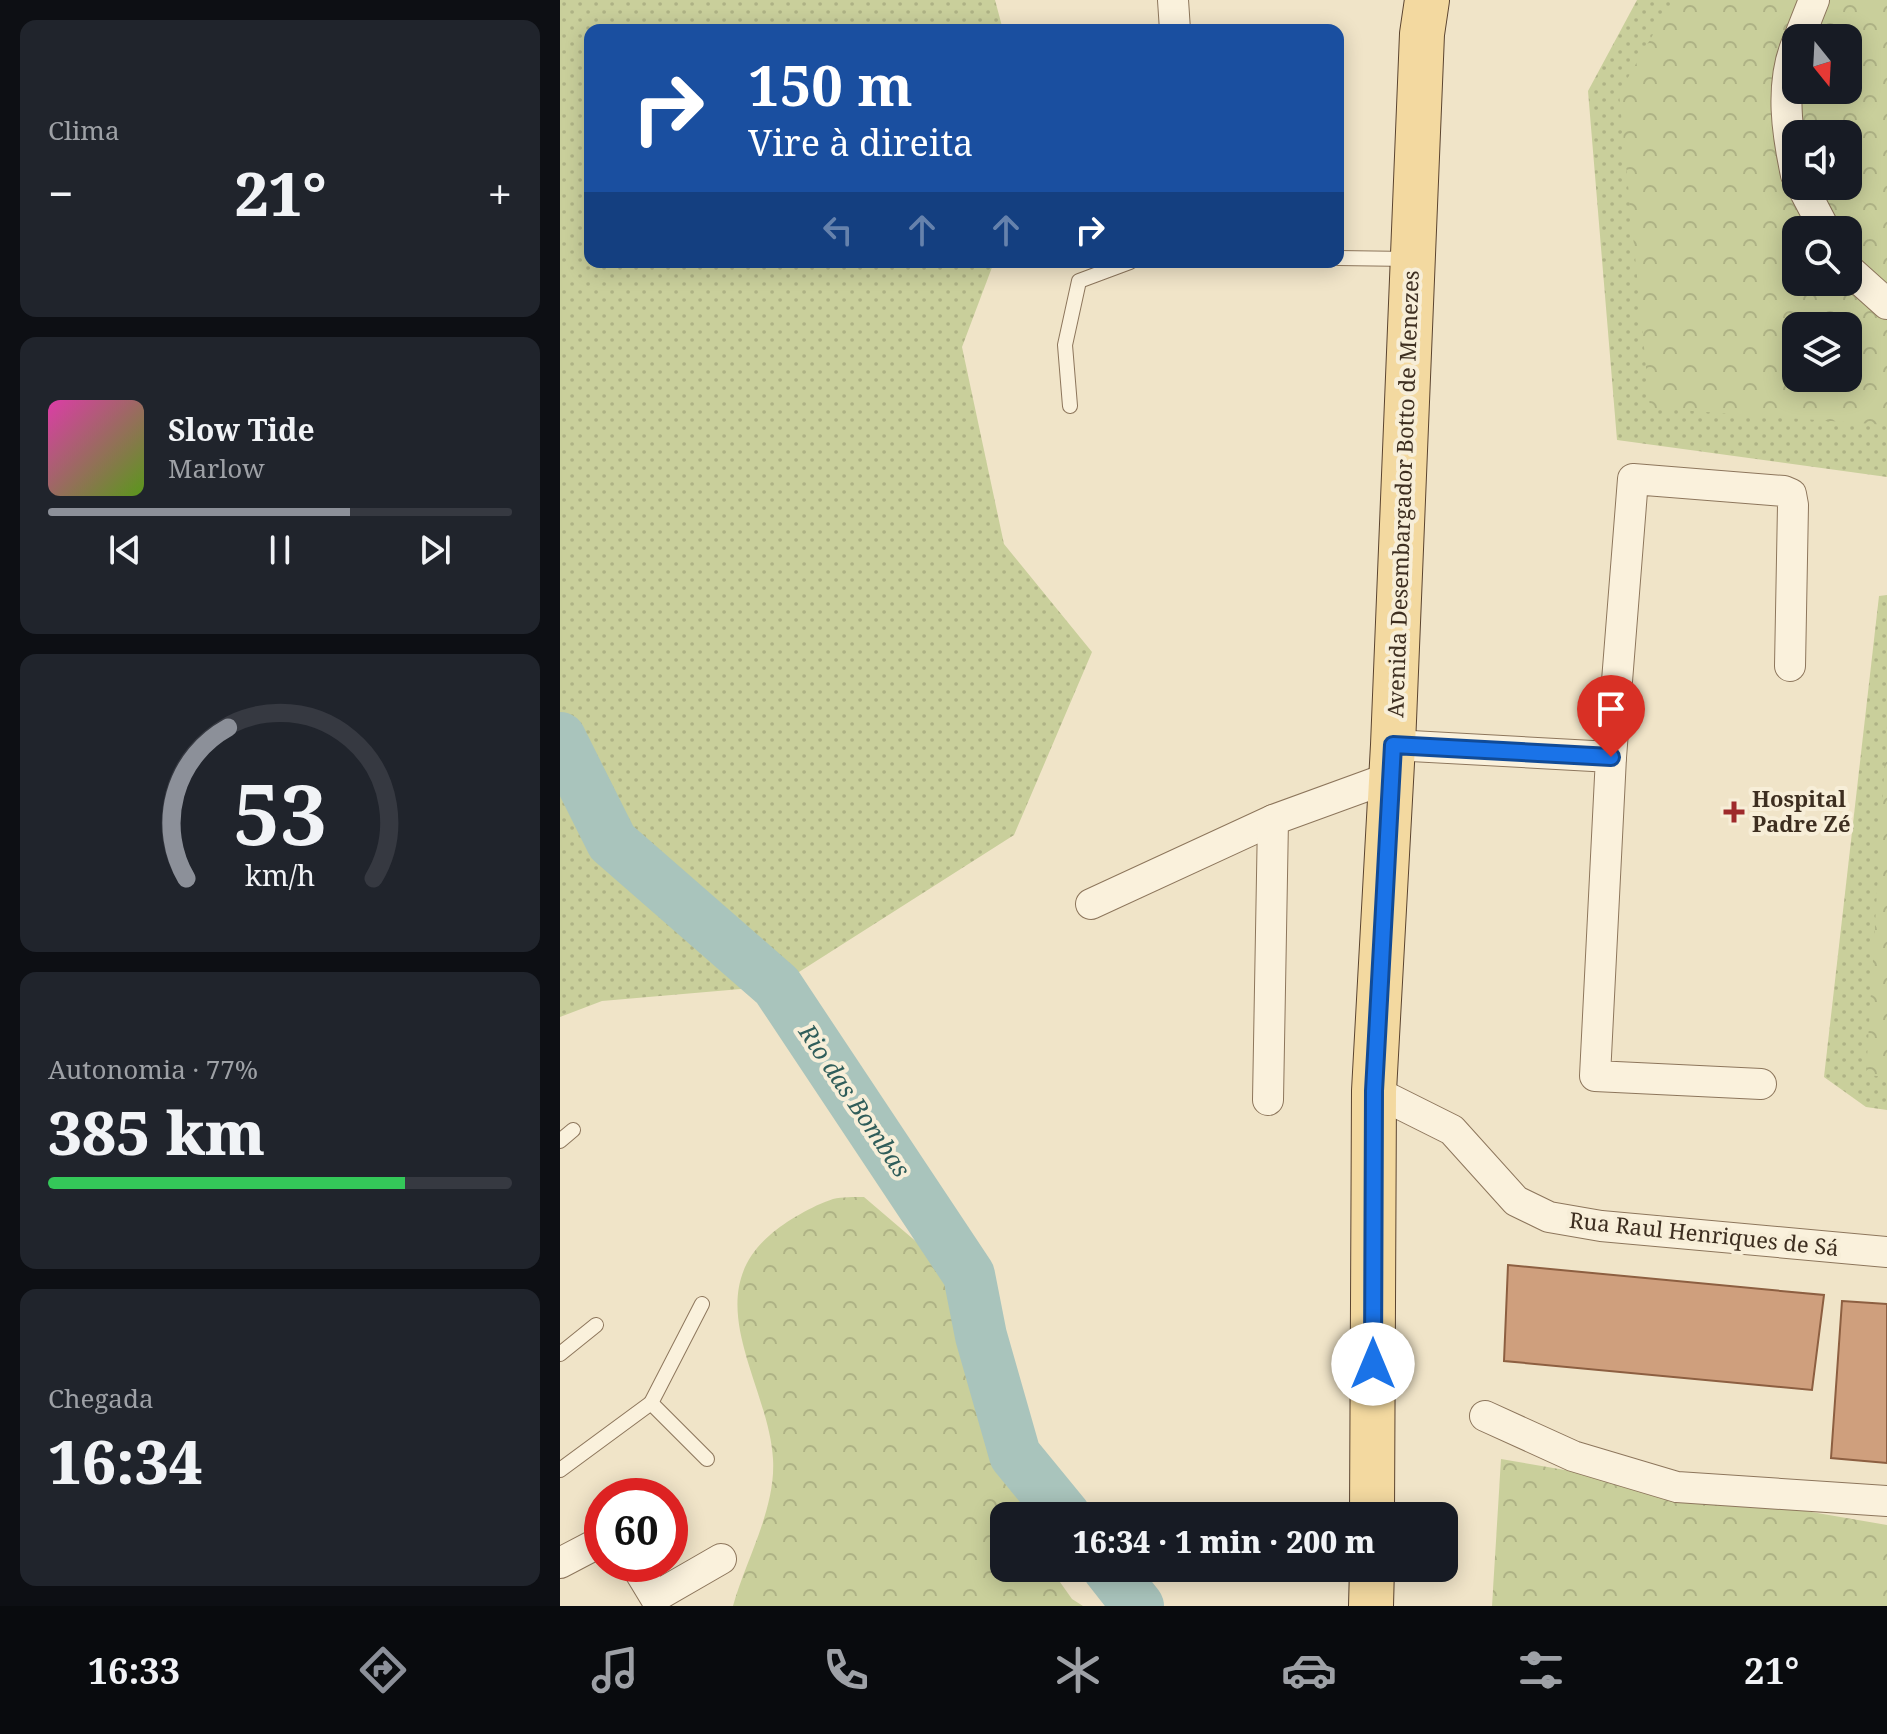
<!DOCTYPE html>
<html lang="pt">
<head>
<meta charset="utf-8">
<style>
	:root { --surface:#171b24; --page:#20242c; --text:#f1f3f6; --muted:#9ea1a6; --line:#363941; --accent:#8c9099 }
	body { margin:0; font-family:"Noto Serif",serif; background:var(--page); color:var(--text); height:100vh; display:flex; flex-direction:column; font-size:30px; white-space:nowrap }
	* { box-sizing:border-box; margin:0 }
	p { font-size:26px; color:var(--muted) }
	.icon { flex:none; width:44px; height:44px; fill:none; stroke:currentColor; stroke-width:2; stroke-linecap:round; stroke-linejoin:round }
	.map { position:relative; flex:1; overflow:hidden }
	.details { display:flex; flex-direction:column; gap:20px; padding:20px; background:#0d0f14; width:560px }
	.details>* { flex:none }
	.banner { position:absolute; left:24px; top:24px; width:760px; height:244px; border-radius:16px; box-shadow:0 4px 20px #0003; background:#1a4fa0; color:#fff; overflow:hidden }
	.needle { width:52px; rotate:162deg }
	.buttons { position:absolute; left:1222px; top:24px; display:grid; gap:16px }
	.buttons a { display:grid; place-items:center; width:80px; height:80px; border-radius:16px; background:var(--surface); box-shadow:0 4px 20px #0003; font-size:40px }
	.speed { position:absolute; left:24px; top:1478px; display:flex; gap:16px; font-size:40px; font-weight:700; text-align:center }
	.speed>* { display:grid; place-content:center; width:104px; height:104px; border-radius:50%; background:var(--surface); box-shadow:0 4px 20px #0003; line-height:1 }
	.speed .limit { border:12px solid #d22; background:#fff; color:#111 }
	.pin { position:absolute; display:grid; place-items:center; width:68px; height:68px; color:#fff; margin:-82px -34px; border-radius:50% 50% 50% 0; rotate:-45deg; box-shadow:0 0 8px #0007 }
	.pin .icon { rotate:45deg }
	.me { position:absolute; width:88px; margin:-44px; rotate:0deg; stroke-linejoin:round; filter:drop-shadow(0 0 6px #0008) }
	.turn { display:flex; align-items:center; gap:28px; height:168px; padding:0 32px; font-size:36px }
	.turn .icon { width:104px; height:104px; stroke-width:2.5 }
	.turn b { display:block; font-size:56px; line-height:68px }
	.lanes { display:flex; align-items:center; height:76px; padding:0 32px; background:#0003; justify-content:center; gap:40px; direction:ltr }
	.lanes .off { opacity:.35 }
	.big { font-size:60px; font-weight:800; line-height:1.1 }
	.details .widget { flex:1; display:flex; flex-direction:column; justify-content:center; gap:12px; min-width:0; padding:0 28px; border-radius:16px; background:var(--page) }
	.details .dial { align-items:center; gap:0 }
	.dial svg { height:208px; overflow:visible; fill:none; stroke:var(--line); stroke-width:7; stroke-linecap:round; text-anchor:middle }
	.dial text { fill:var(--text); stroke:none }
	.song { display:flex; align-items:center; gap:24px }
	.cover { width:96px; height:96px; border-radius:12px; background:linear-gradient(135deg,hsl(320 70% 55%),hsl(90 70% 35%)) }
	.played { height:8px; border-radius:4px; background:linear-gradient(90deg,var(--accent) 65%,var(--line) 65%) }
	.keys { display:flex; justify-content:space-around; direction:ltr }
	.heat { display:flex; justify-content:space-between; align-items:center; font-size:44px; direction:ltr }
	.charge { height:12px; border-radius:6px; background:linear-gradient(90deg,#34c759 77%,var(--line) 0) }
	.trip { position:absolute; left:430px; top:1502px; width:468px; height:80px; border-radius:16px; background:var(--surface); box-shadow:0 4px 20px #0003; font-weight:800; line-height:80px; text-align:center }
	.tab-bar { display:flex; height:128px; justify-content:space-around; align-items:center; background:#090b0e; color:var(--muted) }
	.tab-bar .icon { width:56px; height:56px }
	.tab-bar .selected { color:var(--accent) }
	.tab-bar b { font-size:36px; color:var(--text) }
	main { display:flex; flex:1; min-height:0 }
	.map>svg:first-child { display:block }
</style>
</head>
<body>
<main>
<section class="details">
<div class="widget"><p>Clima</p>
<div class="heat"><a>−</a><b class="big">21°</b><a>+</a></div>
</div>
<div class="widget">
<div class="song"><i class="cover"></i><div><b>Slow Tide</b><p>Marlow</p></div></div>
<div class="played"></div>
<div class="keys"><svg class="icon" aria-label="previous" viewBox="0 0 24 24"><path d="M18 5L8 12l10 7zM5 5v14"/></svg><svg class="icon" aria-label="pause" viewBox="0 0 24 24"><path d="M8 5v14M16 5v14"/></svg><svg class="icon" aria-label="next" viewBox="0 0 24 24"><path d="M6 5l10 7-10 7zM19 5v14"/></svg></div>
</div>
<div class="widget dial"><svg viewBox="0 0 100 80">
<path d="M14 69A42 42 0 1 1 86 69"/>
<path d="M14 69A42 42 0 0 1 30 11" stroke="#8c9099"/>
<text x="50" y="56" font-size="32" font-weight="700">53</text>
<text x="50" y="72" font-size="11">km/h</text>
</svg></div>
<div class="widget"><p>Autonomia · 77%</p><b class="big">385 km</b><div class="charge"></div></div>
<div class="widget"><p>Chegada</p><b class="big">16:34</b></div>
</section>
<div class="map">
<svg width="1327" height="1606" viewBox="0 0 1327 1606">
	<defs>
		<pattern id="grass-dots" width="8" height="8" patternUnits="userSpaceOnUse" patternTransform="scale(2)"><rect width="8" height="8" fill="#c9cf9b"/><path d="M2 2h.1M6 6h.1" fill="none" stroke="#aeb285" stroke-width="1.8" stroke-linecap="round"/></pattern>
		<pattern id="forest-crowns" width="20" height="18" patternUnits="userSpaceOnUse" patternTransform="scale(2)"><rect width="20" height="18" fill="#c9cf9b"/><path d="M2 6a3 3 0 1 1 6 0M12 15a3 3 0 1 1 6 0" fill="none" stroke="#aeb285"/></pattern>
	</defs>
	<rect width="100%" height="100%" fill="#f0e4c8"/>
	<g fill="url(#grass-dots)" fill-rule="evenodd">
		<polygon points="0,0 435,0 443,30 30,30 30,262 434,262 402,347 444,544 532,652 454,835 217,986 42,1001 0,1017"/>
		<path d="M1077,0h250v477l-270,-37 -29,-349zM1236,38h52v52h-52zM1236,134h52v52h-52zM1236,230h52v52h-52zM1236,326h52v52h-52z"/>
		<polygon points="1327,595 1327,1110 1306,1107 1264,1077 1319,596"/>
	</g>
	<g fill="url(#forest-crowns)" fill-rule="evenodd">
		<path d="M1113,0h214v425l-237,-17 -31,-315zM1236,38h52v52h-52zM1236,134h52v52h-52zM1236,230h52v52h-52zM1236,326h52v52h-52z"/>
		<polygon points="1327,726 1327,1077 1306,1075"/>
		<path d="M304,1197l62,53 16,24 45,135 14,29 28,78h-25v52h46l22,31 11,7h-350c13,-47 43,-97 40,-147 -4,-75 -76,-161 -3,-224 16,-14 42,-29 63,-36 9,-2 21,-2 31,-2z"/>
		<polygon points="941,1459 1327,1525 1327,1606 932,1606"/>
	</g>
	<g fill="none" stroke-linecap="round" stroke-linejoin="round">
		<g stroke="#a9c4bc" stroke-width="52">
			<polyline points="0,738 52,842 217,986 409,1275 421,1336 455,1455 505,1516"/>
			<polyline points="548,1568 578,1606"/>
		</g>
	</g>
	<g fill="#cf9f7d" stroke="#8d5f41" stroke-width="2">
		<polygon points="948,1265 1264,1295 1252,1390 944,1361"/>
		<polygon points="1282,1301 1327,1304 1327,1463 1271,1458"/>
	</g>
	<g fill="none" stroke-linecap="round" stroke-linejoin="round">
		<g stroke="#8d765c" stroke-width="16">
			<g id="lane">
				<polyline points="778,258 849,259"/>
				<polyline points="510,406 505,345 519,281 570,262"/>
				<polyline points="0,1141 13,1130"/>
				<polyline points="0,1354 36,1325"/>
				<polyline points="91,1403 147,1459"/>
				<polyline points="0,1470 91,1403 142,1304"/>
			</g>
		</g>
		<g stroke="#8d765c" stroke-width="32">
			<g id="street">
				<polyline points="613,0 615,30"/>
				<polyline points="1239,38 1254,0"/>
				<path d="M1236,45c-16,41 -9,88 0,130"/>
				<polyline points="1242,186 1265,230"/>
				<polyline points="1288,269 1327,304"/>
				<polyline points="833,745 1051,757 1035,1076 1201,1084"/>
				<polyline points="1051,757 1073,479 1224,491 1231,494 1233,505 1230,666"/>
				<polyline points="531,904 713,820"/>
				<polyline points="814,1091 892,1130 956,1201 989,1217 1041,1226 1327,1252"/>
				<polyline points="708,1100 713,820 831,777"/>
				<polyline points="925,1416 1013,1456 1117,1487 1327,1501"/>
				<polyline points="0,1563 42,1541"/>
				<polyline points="75,1564 95,1597 161,1559"/>
			</g>
		</g>
		<g stroke="#5b4430" stroke-width="46">
			<g id="primary">
				<polyline points="812,1516 814,1091 833,745 862,34 867,0"/>
				<polyline points="811,1606 812,1568"/>
			</g>
		</g>
		<use href="#lane" stroke="#faf1dc" stroke-width="14"/>
		<use href="#street" stroke="#faf1dc" stroke-width="30"/>
		<use href="#primary" stroke="#f3d9a0" stroke-width="44"/>
	</g>
	<g fill="none" stroke-linecap="round" stroke-linejoin="round">
		<g stroke="#114b97" stroke-width="20">
			<polyline id="route" points="813,1364 814,1091 833,745 1051,757"/>
		</g>
		<use href="#route" stroke="#1a73e8" stroke-width="14"/>
	</g>
	<path fill="#9e2a2b" stroke="#f7eed8" stroke-width="3" d="M1170 800h8v8h8v8h-8v8h-8v-8h-8v-8h8z"/>
	<g text-anchor="middle" stroke-width="8" stroke-linejoin="round" paint-order="stroke">
		<g font-size="22" fill="#3d2e20" stroke="#f7eed8">
			<text transform="translate(843 494) rotate(-88)" y="8">Avenida Desembargador Botto de Menezes</text>
			<text transform="translate(1144 1234) rotate(6)" y="8">Rua Raul Henriques de Sá</text>
		</g>
		<g font-size="22" font-weight="bold" fill="#3d2e20" stroke="#f7eed8" text-anchor="start">
			<text x="1192" y="807">Hospital<tspan x="1192" dy="25">Padre Zé</tspan></text>
		</g>
		<g font-size="24" font-style="italic" fill="#2f5d5a" stroke="#f7eed8">
			<text transform="translate(294 1101) rotate(56)" y="8">Rio das Bombas</text>
		</g>
	</g>
</svg>
<div class="buttons">
<a><svg class="needle" viewBox="-14 -14 28 28"><path d="M0-13l5 13h-10z" fill="#e53935"/><path d="M0 13l5-13h-10z" fill="#9ea1a6"/></svg></a>
<a><svg class="icon" aria-label="sound" viewBox="0 0 24 24"><path d="M4 9h4l5-4v14l-5-4H4zM17 9q2 3 0 6"/></svg></a>
<a><svg class="icon" aria-label="search" viewBox="0 0 24 24"><circle cx="10" cy="10" r="6"/><path d="M15 15l6 6"/></svg></a>
<a><svg class="icon" aria-label="layers" viewBox="0 0 24 24"><path d="M12 4l9 5-9 5-9-5zM3 14l9 5 9-5"/></svg></a>
</div>
<div class="speed"><div class="limit">60</div></div>
<div class="pin" style="left:1051px;top:757px;background:#d93025"><svg class="icon" aria-label="arrive" viewBox="0 0 24 24"><path d="M6 21V4h12l-3 4 3 4H6"/></svg></div>
<svg class="me" style="left:813px;top:1364px" viewBox="-20 -20 40 40"><circle r="19" fill="#fff"/><path d="M0-13L10 11 0 6-10 11z" fill="#1a73e8"/></svg>
<div class="trip">16:34 · 1 min · 200 m</div>
<div class="banner">
<div class="turn"><svg class="icon" aria-label="right" viewBox="0 0 24 24"><path d="M7 20v-9h11M14 6l5 5-5 5"/></svg><div><b>150 m</b>Vire à direita</div></div>
<div class="lanes"><svg class="icon off" aria-label="left" viewBox="0 0 24 24"><path d="M17 20v-9H6M10 6l-5 5 5 5"/></svg><svg class="icon off" aria-label="ahead" viewBox="0 0 24 24"><path d="M12 20V5M6 11l6-6 6 6"/></svg><svg class="icon off" aria-label="ahead" viewBox="0 0 24 24"><path d="M12 20V5M6 11l6-6 6 6"/></svg><svg class="icon" aria-label="right" viewBox="0 0 24 24"><path d="M7 20v-9h11M14 6l5 5-5 5"/></svg></div>
</div>
</div>
</main>
<nav class="tab-bar">
<b>16:33</b>
<svg class="icon selected" aria-label="directions" viewBox="0 0 24 24"><path d="M12 3l9 9-9 9-9-9zM9 14v-3h6M13 9l2 2-2 2"/></svg>
<svg class="icon" aria-label="music" viewBox="0 0 24 24"><path d="M9 18V5l10-2v13"/><circle cx="6" cy="18" r="3"/><circle cx="16" cy="16" r="3"/></svg>
<svg class="icon" aria-label="phone" viewBox="0 0 24 24"><path d="M5 4h4l2 5-3 2q2 4 5 5l2-3 5 2v4C11 20 4 13 5 4z"/></svg>
<svg class="icon" aria-label="climate" viewBox="0 0 24 24"><path d="M12 3v18M4 7l16 10M4 17L20 7"/></svg>
<svg class="icon" aria-label="car" viewBox="0 0 24 24"><path d="M5 17H2v-5l4-1 3-4h7l3 4 3 1v5h-3M9 17h6M6 11h13"/><circle cx="7" cy="17" r="2"/><circle cx="17" cy="17" r="2"/></svg>
<svg class="icon" aria-label="filters" viewBox="0 0 24 24"><path d="M4 7h16M4 17h16"/><circle cx="9" cy="7" r="2"/><circle cx="15" cy="17" r="2"/></svg>
<b>21°</b>
</nav>
</body>
</html>
